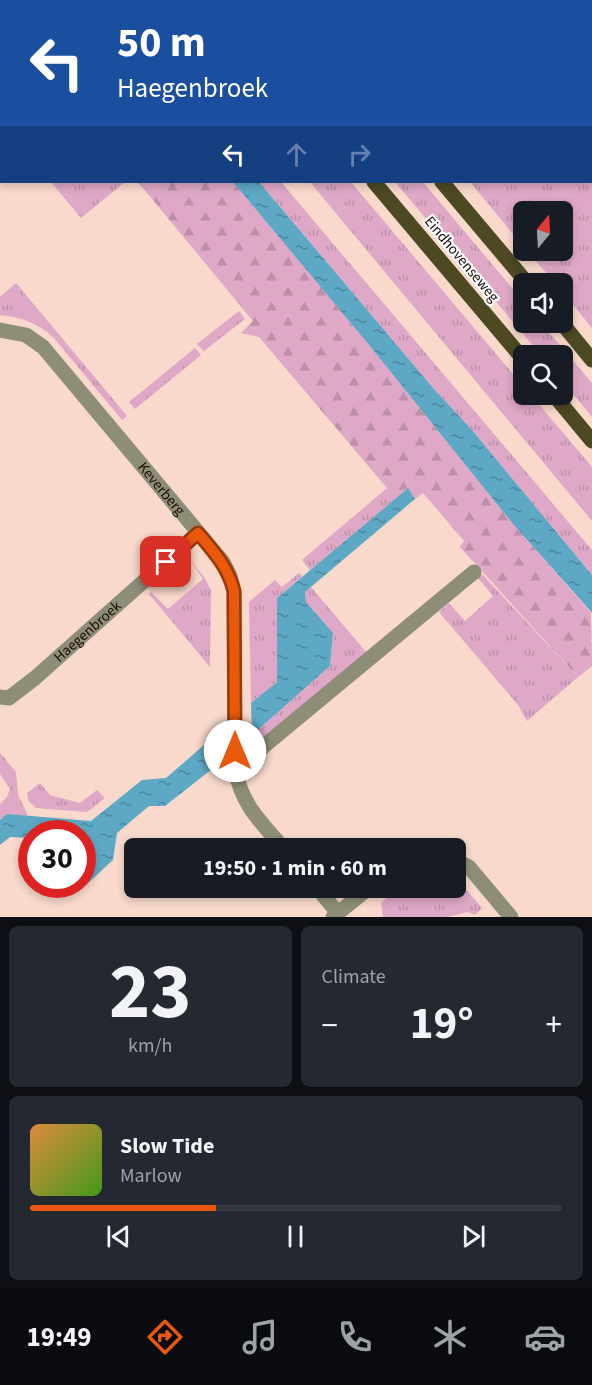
<!DOCTYPE html>
<html lang="en">
<head>
<meta charset="utf-8">
<style>
	:root { --surface:#171b24; --page:#242831; --text:#f1f3f6; --muted:#9ea1a6; --line:#363941; --accent:#ea580c }
	body { margin:0; font-family:"Source Sans 3",sans-serif; background:var(--page); color:var(--text); height:100vh; display:flex; flex-direction:column; font-size:22px; white-space:nowrap }
	* { box-sizing:border-box; margin:0 }
	p { font-size:20px; color:var(--muted) }
	.icon { flex:none; width:33px; height:33px; fill:none; stroke:currentColor; stroke-width:2; stroke-linecap:round; stroke-linejoin:round }
	.map { position:relative; height:917px; overflow:hidden }
	.side { display:flex; flex-direction:column; gap:9px; padding:9px; background:#0d0f14; flex:1 }
	.side>* { flex:none }
	.banner { position:absolute; left:0px; top:0px; width:592px; height:183px; box-shadow:0 3px 9px #0003; background:#1a4fa0; color:#fff; overflow:hidden }
	.needle { width:39px; rotate:18deg }
	.fabs { position:absolute; left:513px; top:201px; display:grid; gap:12px }
	.fabs a { display:grid; place-items:center; width:60px; height:60px; border-radius:9px; background:var(--surface); box-shadow:0 3px 9px #0003; font-size:30px }
	.speed { position:absolute; left:18px; top:820px; display:flex; gap:12px; font-size:30px; font-weight:700; text-align:center }
	.speed>* { display:grid; place-content:center; width:78px; height:78px; border-radius:50%; background:var(--surface); box-shadow:0 3px 9px #0003; line-height:1 }
	.speed .limit { border:9px solid #d22; background:#fff; color:#111 }
	.pin { position:absolute; display:grid; place-items:center; width:51px; height:51px; color:#fff; margin:-26px; border-radius:12px; box-shadow:0 3px 9px #0006 }
	.me { position:absolute; width:66px; margin:-33px; rotate:0deg; stroke-linejoin:round; filter:drop-shadow(0 0 4px #0008) }
	.turn { display:flex; align-items:center; gap:21px; height:126px; padding:0 18px; font-size:27px }
	.turn .icon { width:78px; height:78px; stroke-width:2.5 }
	.turn b { display:block; font-size:42px; line-height:51px }
	.lanes { display:flex; align-items:center; height:57px; padding:0 18px; background:#0003; justify-content:center; gap:30px; direction:ltr }
	.lanes .off { opacity:.35 }
	.big { font-size:45px; font-weight:700; line-height:1.1 }
	.side .card { flex:1; display:flex; flex-direction:column; justify-content:center; gap:9px; min-width:0; padding:0 21px; border-radius:9px; background:var(--page) }
	.side .dial { align-items:center; gap:0 }
	.dial b { font-size:78px; line-height:1 }
	.song { display:flex; align-items:center; gap:18px }
	.cover { width:72px; height:72px; border-radius:9px; background:linear-gradient(135deg,hsl(30 70% 55%),hsl(100 70% 35%)) }
	.played { height:6px; border-radius:3px; background:linear-gradient(90deg,var(--accent) 35%,var(--line) 35%) }
	.keys { display:flex; justify-content:space-around; direction:ltr }
	.heat { display:flex; justify-content:space-between; align-items:center; font-size:33px; direction:ltr }
	.side .tiles { flex:1; display:grid; gap:9px; grid-template-columns:1fr 1fr }
	.card:last-child { grid-column:span 2 }
	.trip { position:absolute; left:124px; top:838px; width:342px; height:60px; border-radius:9px; background:var(--surface); box-shadow:0 3px 9px #0003; font-weight:700; line-height:60px; text-align:center }
	.tab-bar { display:flex; height:96px; justify-content:space-around; align-items:center; background:#090b0e; color:var(--muted) }
	.tab-bar .icon { width:42px; height:42px }
	.tab-bar .on { color:var(--accent) }
	.tab-bar b { font-size:27px; color:var(--text) }
	.map>svg:first-child { display:block }
</style>
</head>
<body>
<div class="map">
<svg width="592" height="917" viewBox="0 0 592 917">
	<defs>
		<pattern id="grass-tufts" width="24" height="20" patternUnits="userSpaceOnUse" patternTransform="scale(1.5)"><rect width="24" height="20" fill="#dea8c6"/><path d="M3 7l-1-3M5 7V3M7 7l1-3M15 17l-1-3M17 17v-4M19 17l1-3" fill="none" stroke="#be8fa9"/></pattern>
		<pattern id="forest-firs" width="22" height="20" patternUnits="userSpaceOnUse" patternTransform="scale(1.5)"><rect width="22" height="20" fill="#dea8c6"/><path d="M5 1l3.5 6h-7zM16 11l3.5 6h-7z" fill="#be8fa9"/></pattern>
		<pattern id="water-ripples" width="26" height="14" patternUnits="userSpaceOnUse" patternTransform="scale(1.5)"><rect width="26" height="14" fill="#5da8c5"/><path d="M2 4q2-2 4 0t4 0M15 11q2-2 4 0t4 0" fill="none" stroke="#4c879e"/></pattern>
	</defs>
	<rect width="100%" height="100%" fill="#f8d9cb"/>
	<g fill="url(#grass-tufts)">
		<polygon points="0,0 10,1 2,2 1,122"/>
		<polygon points="318,0 503,0 504,1 319,2"/>
		<polygon points="592,107 592,328 563,293 562,284 555,283 527,251 562,250 562,212 524,212 523,246 470,182 591,182"/>
		<polygon points="51,182 125,182 81,218"/>
		<polygon points="259,182 281,182 592,550 592,575 472,430 434,389"/>
		<polygon points="310,182 351,182 523,386 524,394 531,395 592,467 592,521"/>
		<polygon points="395,182 423,182 523,301 524,322 541,323 592,383 592,417 563,382 562,356 541,355"/>
		<path d="M16,283l111,133 -5,4 -69,-83c-15,-14 -32,-20 -53,-22v-18z"/>
		<polygon points="239,311 245,319 204,351 197,344"/>
		<polygon points="195,348 201,355 135,409 129,402"/>
		<polygon points="387,488 408,488 310,570 302,560"/>
		<polygon points="190,560 204,577 211,590 210,667 149,594 151,592 168,609 203,579"/>
		<polygon points="299,573 302,576 277,598 277,682 251,703 249,602 275,580 282,587"/>
		<polygon points="482,574 578,677 527,721 518,705 439,612 449,603 465,621 493,596 478,578"/>
		<polygon points="311,587 367,653 262,741 252,735 330,666 333,633 306,602 305,592"/>
		<polygon points="0,753 16,772 18,795 28,816 7,814 0,820 0,804 7,797 10,789 0,774"/>
		<polygon points="40,783 50,795 80,803 97,790 105,798 87,812 36,808 28,800 27,793"/>
		<polygon points="456,878 482,908 475,915 468,912 447,917 383,917 381,903 397,888 456,888"/>
	</g>
	<polygon fill="url(#forest-firs)" points="138,182 233,182 369,345 513,524 591,613 592,666 578,677 460,547 464,541 423,493 415,499 408,489 387,488 259,337 241,333 253,321"/>
	<g fill="url(#water-ripples)">
		<polygon points="233,182 259,182 434,389 472,430 592,575 592,613 513,524 369,345"/>
		<polygon points="408,488 415,499 305,592 306,602 333,633 330,666 252,735 251,703 277,682 277,598"/>
		<polygon points="211,739 212,769 165,806 149,806 117,833 113,860 86,885 83,883 82,834 32,834 31,841 29,838 10,837 0,845 0,820 7,814 91,821 142,780 166,778"/>
	</g>
	<g fill="none" stroke-linecap="round" stroke-linejoin="round">
		<g stroke="#8e8d78" stroke-width="15">
			<path id="s1" d="M0,330l26,5 17,12 180,215 7,14 4,16 1,178c8,37 26,52 49,79"/>
			<path id="s2" d="M0,697l9,1 26,-20 163,-145"/>
			<polyline points="235,770 474,572"/>
			<polyline points="456,860 469,867 511,917"/>
			<polyline points="317,888 338,913"/>
			<polyline points="333,917 369,888"/>
		</g>
		<g stroke="#4c4923" stroke-width="15">
			<polyline points="222,0 223,2"/>
			<polyline points="289,0 291,2"/>
			<polyline points="374,182 524,360"/>
			<polyline points="442,182 528,284"/>
			<polyline points="561,322 592,360"/>
			<polyline points="553,394 592,441"/>
		</g>
	</g>
	<g fill="none" stroke-linecap="round" stroke-linejoin="round">
		<g stroke="#983908" stroke-width="15">
			<path id="route" d="M166,562l32,-29c16,19 30,34 36,58l1,160"/>
		</g>
		<use href="#route" stroke="#ea580c" stroke-width="10"/>
	</g>
	<g text-anchor="middle" stroke-width="4.5" stroke-linejoin="round" paint-order="stroke">
		<g font-size="15" fill="#1d0b05" stroke="#fff">
			<text transform="translate(462 259) rotate(50)" y="5">Eindhovenseweg</text>
			<text dy="5" stroke="none"><textPath href="#s1" startOffset="232">Keverberg</textPath></text>
			<text dy="5" stroke="none"><textPath href="#s2" startOffset="112">Haegenbroek</textPath></text>
		</g>
	</g>
</svg>
<div class="fabs">
<a><svg class="needle" viewBox="-14 -14 28 28"><path d="M0-13l5 13h-10z" fill="#e53935"/><path d="M0 13l5-13h-10z" fill="#9ea1a6"/></svg></a>
<a><svg class="icon" aria-label="sound" viewBox="0 0 24 24"><path d="M4 9h4l5-4v14l-5-4H4zM17 9q2 3 0 6"/></svg></a>
<a><svg class="icon" aria-label="search" viewBox="0 0 24 24"><circle cx="10" cy="10" r="6"/><path d="M15 15l6 6"/></svg></a>
</div>
<div class="speed"><div class="limit">30</div></div>
<div class="pin" style="left:166px;top:562px;background:#d93025"><svg class="icon" aria-label="arrive" viewBox="0 0 24 24"><path d="M6 21V4h12l-3 4 3 4H6"/></svg></div>
<svg class="me" style="left:235px;top:751px" viewBox="-20 -20 40 40"><circle r="19" fill="#fff"/><path d="M0-13L10 11 0 6-10 11z" fill="#ea580c"/></svg>
<div class="trip">19:50 · 1 min · 60 m</div>
<div class="banner">
<div class="turn"><svg class="icon" aria-label="left" viewBox="0 0 24 24"><path d="M17 20v-9H6M10 6l-5 5 5 5"/></svg><div><b>50 m</b>Haegenbroek</div></div>
<div class="lanes"><svg class="icon" aria-label="left" viewBox="0 0 24 24"><path d="M17 20v-9H6M10 6l-5 5 5 5"/></svg><svg class="icon off" aria-label="ahead" viewBox="0 0 24 24"><path d="M12 20V5M6 11l6-6 6 6"/></svg><svg class="icon off" aria-label="right" viewBox="0 0 24 24"><path d="M7 20v-9h11M14 6l5 5-5 5"/></svg></div>
</div>
</div>
<section class="side">
<div class="tiles">
<div class="card dial"><b>23</b><p>km/h</p></div>
<div class="card"><p>Climate</p>
<div class="heat"><a>−</a><b class="big">19°</b><a>+</a></div>
</div>
<div class="card">
<div class="song"><i class="cover"></i><div><b>Slow Tide</b><p>Marlow</p></div></div>
<div class="played"></div>
<div class="keys"><svg class="icon" aria-label="previous" viewBox="0 0 24 24"><path d="M18 5L8 12l10 7zM5 5v14"/></svg><svg class="icon" aria-label="pause" viewBox="0 0 24 24"><path d="M8 5v14M16 5v14"/></svg><svg class="icon" aria-label="next" viewBox="0 0 24 24"><path d="M6 5l10 7-10 7zM19 5v14"/></svg></div>
</div>
</div>
</section>
<nav class="tab-bar">
<b>19:49</b>
<svg class="icon on" aria-label="directions" viewBox="0 0 24 24"><path d="M12 3l9 9-9 9-9-9zM9 14v-3h6M13 9l2 2-2 2"/></svg>
<svg class="icon" aria-label="music" viewBox="0 0 24 24"><path d="M9 18V5l10-2v13"/><circle cx="6" cy="18" r="3"/><circle cx="16" cy="16" r="3"/></svg>
<svg class="icon" aria-label="phone" viewBox="0 0 24 24"><path d="M5 4h4l2 5-3 2q2 4 5 5l2-3 5 2v4C11 20 4 13 5 4z"/></svg>
<svg class="icon" aria-label="climate" viewBox="0 0 24 24"><path d="M12 3v18M4 7l16 10M4 17L20 7"/></svg>
<svg class="icon" aria-label="car" viewBox="0 0 24 24"><path d="M5 17H2v-5l4-1 3-4h7l3 4 3 1v5h-3M9 17h6M6 11h13"/><circle cx="7" cy="17" r="2"/><circle cx="17" cy="17" r="2"/></svg>
</nav>
</body>
</html>
